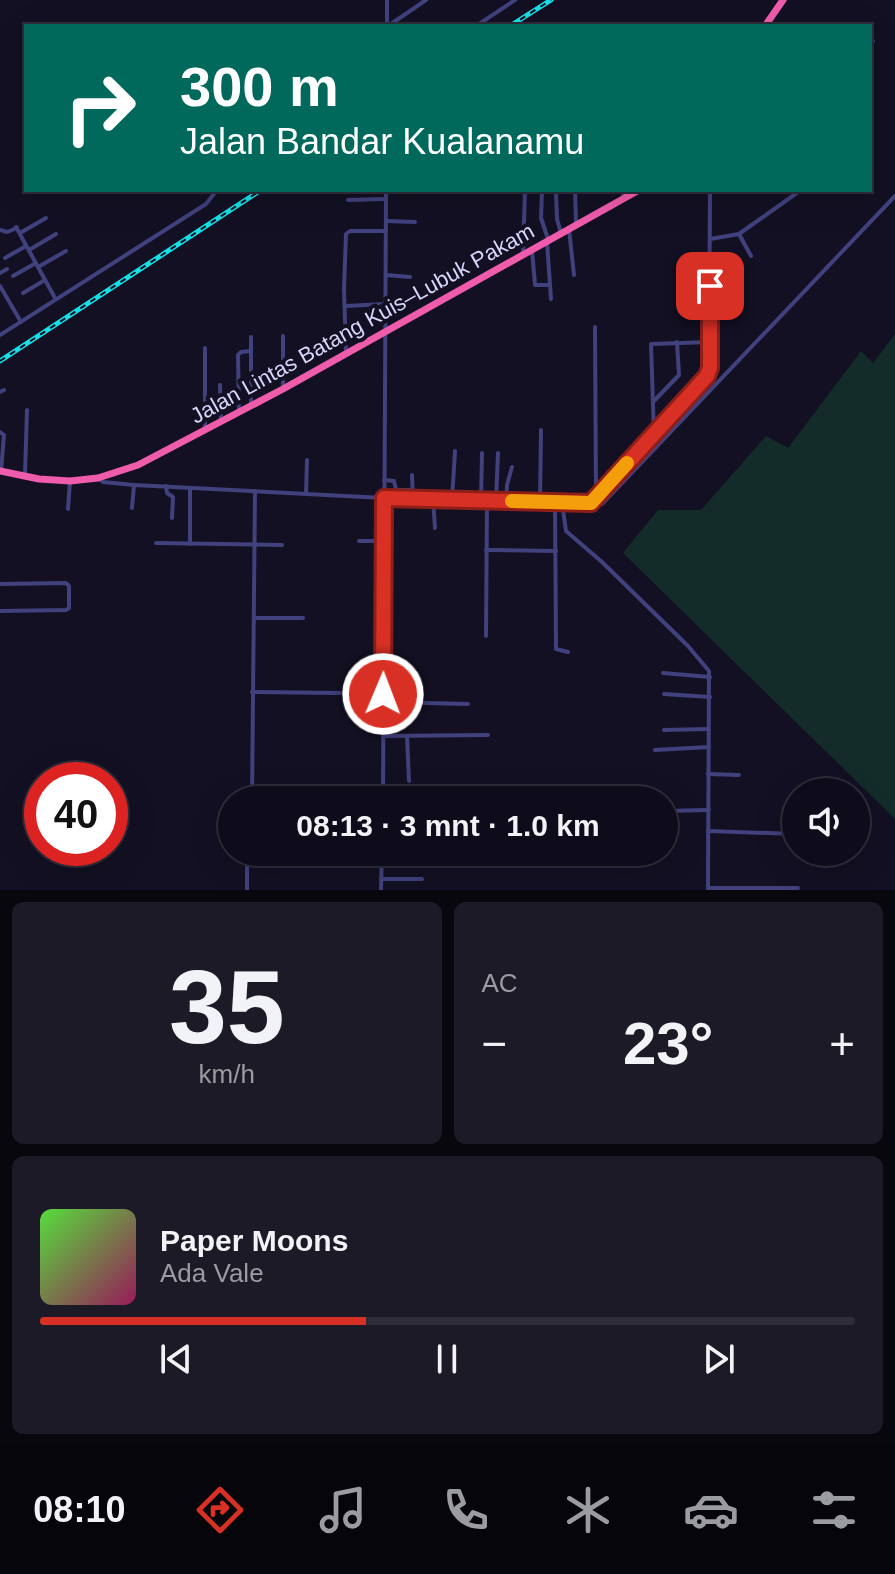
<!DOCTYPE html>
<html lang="id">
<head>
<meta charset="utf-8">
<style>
	:root { --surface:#0e0c1a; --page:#1c1a27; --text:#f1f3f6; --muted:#9b9ba2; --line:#2e2c39; --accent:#d93025 }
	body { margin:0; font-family:Helvetica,sans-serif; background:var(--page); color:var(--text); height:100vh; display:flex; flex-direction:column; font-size:30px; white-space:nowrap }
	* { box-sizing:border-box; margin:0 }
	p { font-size:26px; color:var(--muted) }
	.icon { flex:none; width:44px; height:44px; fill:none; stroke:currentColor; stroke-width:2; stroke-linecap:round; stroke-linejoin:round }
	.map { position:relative; height:890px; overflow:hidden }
	.drawer { display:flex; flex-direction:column; gap:12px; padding:12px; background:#08070e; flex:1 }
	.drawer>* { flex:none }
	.guide { position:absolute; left:24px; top:24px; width:848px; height:168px; border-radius:0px; box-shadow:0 8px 32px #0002,0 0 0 2px var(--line); background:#00695c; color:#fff; overflow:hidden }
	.buttons { position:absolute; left:782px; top:778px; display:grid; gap:16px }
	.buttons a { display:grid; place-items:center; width:88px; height:88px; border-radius:50%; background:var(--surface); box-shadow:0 8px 32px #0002,0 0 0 2px var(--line); font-size:40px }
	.speed { position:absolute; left:24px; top:762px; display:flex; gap:16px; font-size:40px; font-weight:700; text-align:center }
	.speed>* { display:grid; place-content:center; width:104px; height:104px; border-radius:50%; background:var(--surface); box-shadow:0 8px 32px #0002,0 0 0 2px var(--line); line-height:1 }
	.speed .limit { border:12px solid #d22; background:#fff; color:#111 }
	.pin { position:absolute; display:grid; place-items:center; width:68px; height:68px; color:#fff; margin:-34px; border-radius:16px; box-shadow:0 4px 12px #0006 }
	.me { position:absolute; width:88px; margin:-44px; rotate:1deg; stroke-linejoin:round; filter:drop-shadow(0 0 6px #0008) }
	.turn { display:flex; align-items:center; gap:28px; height:168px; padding:0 24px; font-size:36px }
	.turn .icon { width:104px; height:104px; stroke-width:2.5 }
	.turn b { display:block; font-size:56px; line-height:68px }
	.big { font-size:60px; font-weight:700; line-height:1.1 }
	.drawer .card { flex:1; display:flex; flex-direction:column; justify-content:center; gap:12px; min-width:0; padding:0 28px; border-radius:12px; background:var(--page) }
	.drawer .dial { align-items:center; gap:0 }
	.dial b { font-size:104px; line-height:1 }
	.song { display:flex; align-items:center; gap:24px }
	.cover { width:96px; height:96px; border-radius:12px; background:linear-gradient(135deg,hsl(110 70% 55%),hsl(330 70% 35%)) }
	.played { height:8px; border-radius:4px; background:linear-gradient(90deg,var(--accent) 40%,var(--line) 40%) }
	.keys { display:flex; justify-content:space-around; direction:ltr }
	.heat { display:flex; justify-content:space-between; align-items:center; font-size:44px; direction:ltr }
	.drawer .tiles { flex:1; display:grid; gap:12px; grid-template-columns:1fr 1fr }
	.card:last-child { grid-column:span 2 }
	.trip { position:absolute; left:218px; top:786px; width:460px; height:80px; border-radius:40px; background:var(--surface); box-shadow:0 8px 32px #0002,0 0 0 2px var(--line); font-weight:700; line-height:80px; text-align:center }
	.dock { display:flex; height:128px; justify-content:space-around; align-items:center; background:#06050a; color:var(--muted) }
	.dock .icon { width:56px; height:56px }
	.dock .selected { color:var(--accent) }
	.dock b { font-size:36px; color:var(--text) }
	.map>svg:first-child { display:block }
</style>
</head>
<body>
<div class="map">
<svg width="895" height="890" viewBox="0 0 895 890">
	<rect width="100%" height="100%" fill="#121022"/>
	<polygon fill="#142c29" points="895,334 895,819 623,553 658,510 701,510 766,436 788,448 861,351 873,363"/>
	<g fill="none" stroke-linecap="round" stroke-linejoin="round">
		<g stroke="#40417d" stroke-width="4">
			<polyline points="387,0 387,26"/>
			<polyline points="388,26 426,0"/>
			<polyline points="476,26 515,0"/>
			<polyline points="870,41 873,41"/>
			<polyline points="575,190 576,223"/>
			<polyline points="623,190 624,199"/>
			<polyline points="542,191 541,218 548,239"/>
			<polyline points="556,192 557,219 561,233"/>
			<polyline points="348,200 386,199"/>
			<polyline points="386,221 415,222"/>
			<polyline points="16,227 55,298"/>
			<polyline points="569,229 574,275"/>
			<polyline points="0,230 7,232 17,228"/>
			<polyline points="20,233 46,218"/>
			<polyline points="739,234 751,256"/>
			<polyline points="710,239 739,234 801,190"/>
			<polyline points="547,242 551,299"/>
			<polyline points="29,250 56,234"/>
			<polyline points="532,250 535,285 549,285"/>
			<polyline points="523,253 525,190"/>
			<polyline points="5,258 26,246"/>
			<polyline points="38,267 66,251"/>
			<polyline points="0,273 7,269"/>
			<polyline points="386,275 410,277"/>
			<polyline points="13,276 36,263"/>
			<polyline points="0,286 21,322"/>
			<polyline points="23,293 45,280"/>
			<polyline points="346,306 385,304"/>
			<polyline points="595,327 596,496"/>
			<polyline points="0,335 206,204 217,190"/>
			<polyline points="251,337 251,404"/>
			<polyline points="205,348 205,429"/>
			<polyline points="346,353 344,289 346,234 350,231 386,231"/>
			<polyline points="220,385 221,422"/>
			<polyline points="283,387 283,336"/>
			<polyline points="0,392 4,390"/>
			<polyline points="654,401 679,375 677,342"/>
			<polyline points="239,410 238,355 241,352 251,351"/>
			<polyline points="0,432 4,435 1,471"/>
			<polyline points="654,435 651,344 710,342"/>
			<polyline points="25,474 27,410"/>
			<polyline points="412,475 413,499"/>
			<polyline points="99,479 103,482 134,485 384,498 602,504 895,196"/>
			<polyline points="384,480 394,481 396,490 413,490"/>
			<polyline points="166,486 167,493 173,497 172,518"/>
			<polyline points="190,488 190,544"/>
			<polyline points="306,494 307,460"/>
			<polyline points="433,499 435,528"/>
			<polyline points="452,500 455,451"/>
			<polyline points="481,500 482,453"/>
			<polyline points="496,501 498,453"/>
			<polyline points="506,501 507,485 512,467"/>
			<polyline points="540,502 541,430"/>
			<polyline points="592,502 709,373 710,190"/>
			<polyline points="555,503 556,649 568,652"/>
			<polyline points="562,503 566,531 602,562 688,646 709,671 708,890"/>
			<polyline points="132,508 134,485"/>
			<polyline points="68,509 70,481"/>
			<polyline points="359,541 384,541"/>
			<polyline points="156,543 282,545"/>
			<polyline points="486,550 556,551"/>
			<polyline points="0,584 66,583 69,586 69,608 66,610 0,611"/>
			<polyline points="254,618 303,618"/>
			<polyline points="486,636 487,500"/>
			<polyline points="663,673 710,677"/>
			<polyline points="252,692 340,693"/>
			<polyline points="664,694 710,697"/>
			<polyline points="382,702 468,704"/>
			<polyline points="664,730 709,729"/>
			<polyline points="383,736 488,735"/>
			<polyline points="407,736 409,781"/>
			<polyline points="655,750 709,747"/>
			<polyline points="708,774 739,775"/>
			<polyline points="252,800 255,491"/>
			<polyline points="383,800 386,190"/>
			<polyline points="664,811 709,810"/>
			<polyline points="708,831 796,834"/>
			<polyline points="382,853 433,852"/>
			<polyline points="381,879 422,879"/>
			<polyline points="708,888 798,888"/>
			<polyline points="247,890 247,852"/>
			<polyline points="381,890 382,852"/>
		</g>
		<g stroke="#ef5cac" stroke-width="7">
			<polyline points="765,26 783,0"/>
			<polyline points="0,471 39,479 70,481 98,478 138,465 283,389 639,190"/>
		</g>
		<g stroke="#16dfe6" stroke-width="5">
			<g id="rail">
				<polyline points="510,26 551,0"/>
				<polyline points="0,361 261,190"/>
			</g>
		</g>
		<use href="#rail" stroke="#121022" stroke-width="2" stroke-dasharray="6" stroke-linecap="butt"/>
	</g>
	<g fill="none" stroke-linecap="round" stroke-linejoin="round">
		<g stroke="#8d1f18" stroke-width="20">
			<polyline id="route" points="383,694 384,498 591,503 707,376 710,368 710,286"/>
		</g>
		<use href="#route" stroke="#d93025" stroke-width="14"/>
		<polyline stroke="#f59e0b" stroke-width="14" points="512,501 591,503 627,463"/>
	</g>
	<g text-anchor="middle" stroke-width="8" stroke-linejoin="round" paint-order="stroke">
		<g font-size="22" fill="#d8d6fb" stroke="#121022">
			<text transform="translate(362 323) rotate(-29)" y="8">Jalan Lintas Batang Kuis–Lubuk Pakam</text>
		</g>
	</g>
</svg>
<div class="buttons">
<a><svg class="icon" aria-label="sound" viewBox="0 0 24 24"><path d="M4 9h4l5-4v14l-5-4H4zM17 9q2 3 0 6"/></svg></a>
</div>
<div class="speed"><div class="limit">40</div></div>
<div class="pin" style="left:710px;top:286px;background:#d93025"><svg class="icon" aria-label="arrive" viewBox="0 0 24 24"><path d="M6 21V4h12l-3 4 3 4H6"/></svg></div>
<svg class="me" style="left:383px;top:694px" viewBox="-20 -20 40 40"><circle r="17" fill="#d93025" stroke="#fff" stroke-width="3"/><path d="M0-11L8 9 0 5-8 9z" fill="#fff"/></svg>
<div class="trip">08:13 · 3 mnt · 1.0 km</div>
<div class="guide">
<div class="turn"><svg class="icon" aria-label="right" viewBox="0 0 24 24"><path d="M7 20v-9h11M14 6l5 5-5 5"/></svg><div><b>300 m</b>Jalan Bandar Kualanamu</div></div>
</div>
</div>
<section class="drawer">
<div class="tiles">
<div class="card dial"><b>35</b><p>km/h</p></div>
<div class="card"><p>AC</p>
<div class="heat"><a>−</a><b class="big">23°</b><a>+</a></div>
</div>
<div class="card">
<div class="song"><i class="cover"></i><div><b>Paper Moons</b><p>Ada Vale</p></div></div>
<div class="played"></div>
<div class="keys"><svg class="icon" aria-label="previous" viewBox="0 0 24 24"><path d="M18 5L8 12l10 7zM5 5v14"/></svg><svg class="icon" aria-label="pause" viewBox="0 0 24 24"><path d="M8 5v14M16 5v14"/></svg><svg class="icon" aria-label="next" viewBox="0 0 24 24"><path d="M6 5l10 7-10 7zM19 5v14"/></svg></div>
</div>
</div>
</section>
<nav class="dock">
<b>08:10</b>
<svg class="icon selected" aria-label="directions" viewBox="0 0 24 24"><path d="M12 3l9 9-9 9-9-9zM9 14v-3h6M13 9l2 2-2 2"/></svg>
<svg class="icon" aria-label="music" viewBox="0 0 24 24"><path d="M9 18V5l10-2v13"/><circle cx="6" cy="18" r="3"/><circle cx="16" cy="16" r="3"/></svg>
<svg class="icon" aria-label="phone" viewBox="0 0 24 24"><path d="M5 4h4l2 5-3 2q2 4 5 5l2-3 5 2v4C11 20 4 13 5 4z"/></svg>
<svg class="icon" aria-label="climate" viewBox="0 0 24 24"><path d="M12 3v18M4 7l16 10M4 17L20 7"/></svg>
<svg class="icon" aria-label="car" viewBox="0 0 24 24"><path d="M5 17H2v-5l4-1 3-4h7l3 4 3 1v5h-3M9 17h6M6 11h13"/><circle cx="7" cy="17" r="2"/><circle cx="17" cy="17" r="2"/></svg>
<svg class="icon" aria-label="filters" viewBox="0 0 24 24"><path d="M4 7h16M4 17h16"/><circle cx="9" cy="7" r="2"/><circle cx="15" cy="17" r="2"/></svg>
</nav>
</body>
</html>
